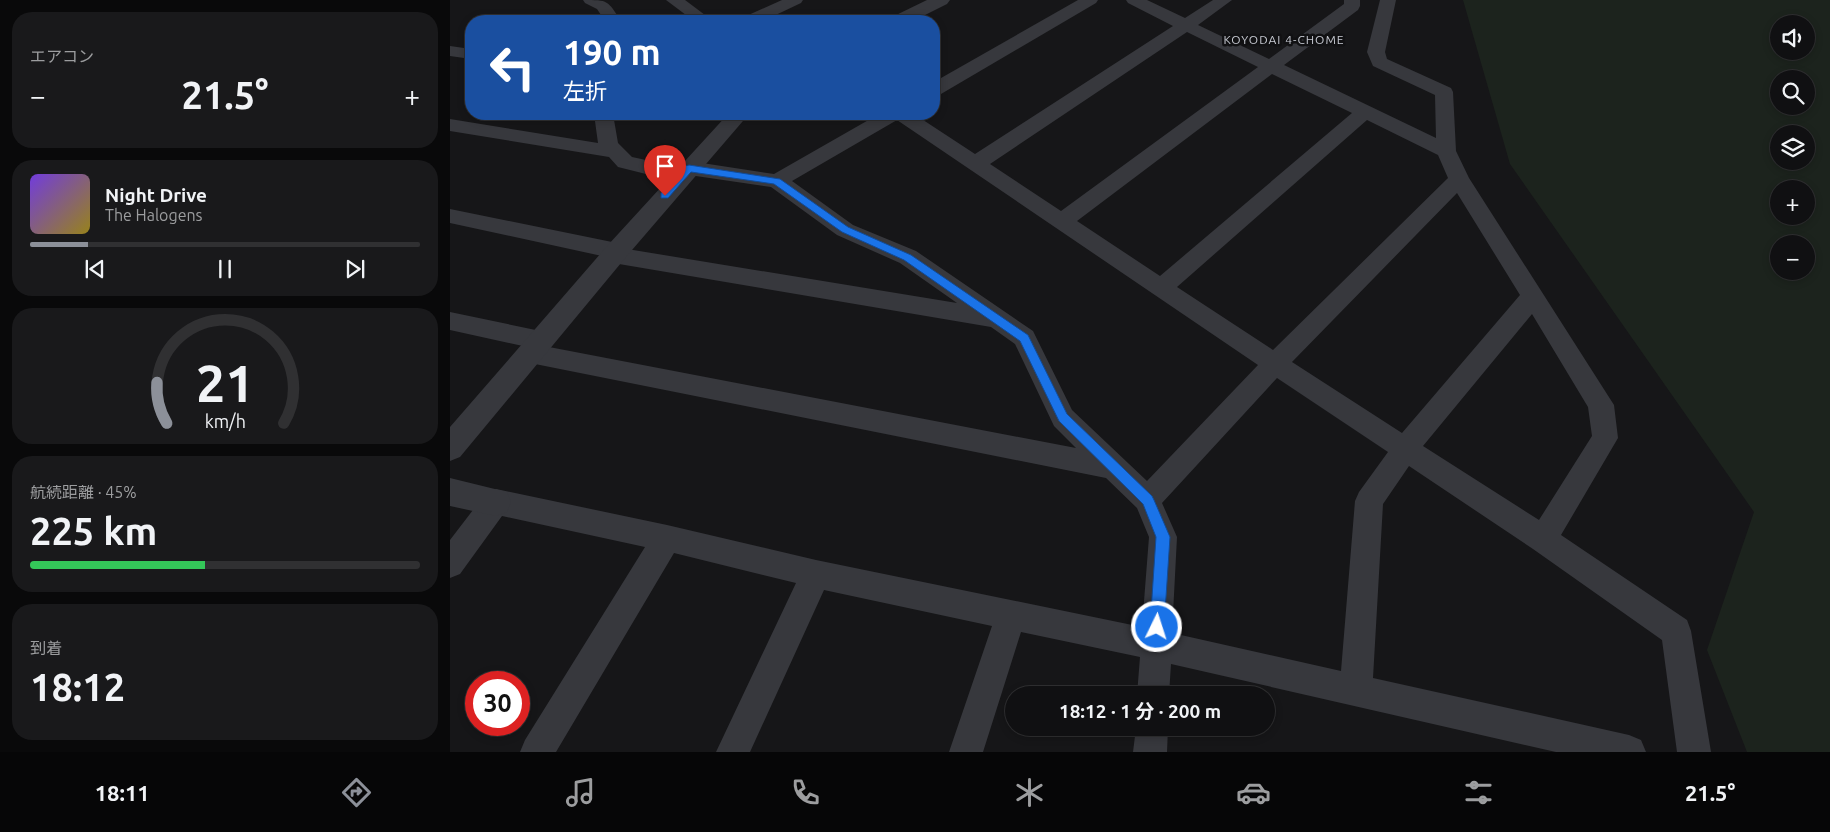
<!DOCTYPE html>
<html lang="ja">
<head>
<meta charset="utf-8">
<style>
	:root { --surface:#101012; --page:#19191b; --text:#f1f3f6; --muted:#9c9d9f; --line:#303032; --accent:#8c9099 }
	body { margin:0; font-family:Ubuntu,"Noto Sans JP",sans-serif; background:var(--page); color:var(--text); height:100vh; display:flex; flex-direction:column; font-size:19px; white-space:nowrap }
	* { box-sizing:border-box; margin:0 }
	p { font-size:16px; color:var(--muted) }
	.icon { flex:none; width:28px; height:28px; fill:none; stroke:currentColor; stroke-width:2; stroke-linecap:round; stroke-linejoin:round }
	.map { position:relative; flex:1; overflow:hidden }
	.side { display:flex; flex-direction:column; gap:12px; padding:12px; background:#09090a; width:450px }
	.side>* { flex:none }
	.banner { position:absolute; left:15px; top:15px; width:475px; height:105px; border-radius:20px; box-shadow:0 2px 8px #0003,0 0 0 1px var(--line); background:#1a4fa0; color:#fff; overflow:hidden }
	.controls { position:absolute; left:1320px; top:15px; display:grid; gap:10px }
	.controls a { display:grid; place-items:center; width:45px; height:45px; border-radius:50%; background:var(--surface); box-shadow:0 2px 8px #0003,0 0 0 1px var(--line); font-size:25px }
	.speed { position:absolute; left:15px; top:671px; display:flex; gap:10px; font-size:25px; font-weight:700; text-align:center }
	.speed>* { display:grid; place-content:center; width:65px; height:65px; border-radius:50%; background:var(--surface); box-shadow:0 2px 8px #0003,0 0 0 1px var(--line); line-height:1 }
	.speed .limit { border:8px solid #d22; background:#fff; color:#111 }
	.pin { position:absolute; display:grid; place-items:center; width:42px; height:42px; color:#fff; margin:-51px -21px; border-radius:50% 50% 50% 0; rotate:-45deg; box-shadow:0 0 5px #0007 }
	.pin .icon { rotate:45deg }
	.me { position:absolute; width:55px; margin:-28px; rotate:4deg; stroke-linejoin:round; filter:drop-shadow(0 0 4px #0008) }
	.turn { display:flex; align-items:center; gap:18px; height:105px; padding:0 15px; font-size:22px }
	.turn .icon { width:65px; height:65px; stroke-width:2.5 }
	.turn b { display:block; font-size:35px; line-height:42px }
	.big { font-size:38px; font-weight:700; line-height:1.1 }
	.side .tile { flex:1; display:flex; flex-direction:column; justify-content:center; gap:8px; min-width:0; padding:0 18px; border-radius:20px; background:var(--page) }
	.side .dial { align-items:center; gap:0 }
	.dial svg { height:130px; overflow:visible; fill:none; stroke:var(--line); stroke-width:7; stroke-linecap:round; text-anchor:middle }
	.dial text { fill:var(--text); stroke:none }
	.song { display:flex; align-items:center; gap:15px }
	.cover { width:60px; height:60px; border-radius:8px; background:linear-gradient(135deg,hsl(260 70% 55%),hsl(50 70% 35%)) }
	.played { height:5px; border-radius:2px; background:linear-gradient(90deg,var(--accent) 15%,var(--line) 15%) }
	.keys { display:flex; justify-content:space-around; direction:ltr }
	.heat { display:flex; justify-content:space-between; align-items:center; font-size:28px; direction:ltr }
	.charge { height:8px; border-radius:4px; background:linear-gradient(90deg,#34c759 45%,var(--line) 0) }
	.trip { position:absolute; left:555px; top:686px; width:270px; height:50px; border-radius:25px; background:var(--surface); box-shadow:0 2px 8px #0003,0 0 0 1px var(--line); font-weight:700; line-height:50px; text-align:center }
	.menu { display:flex; height:80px; justify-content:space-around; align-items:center; background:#060607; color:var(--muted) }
	.menu .icon { width:35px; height:35px }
	.menu .selected { color:var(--accent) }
	.menu b { font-size:22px; color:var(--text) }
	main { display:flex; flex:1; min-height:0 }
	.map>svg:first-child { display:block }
</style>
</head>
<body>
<main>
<section class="side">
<div class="tile"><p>エアコン</p>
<div class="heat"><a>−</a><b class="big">21.5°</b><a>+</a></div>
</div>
<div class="tile">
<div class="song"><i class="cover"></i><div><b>Night Drive</b><p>The Halogens</p></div></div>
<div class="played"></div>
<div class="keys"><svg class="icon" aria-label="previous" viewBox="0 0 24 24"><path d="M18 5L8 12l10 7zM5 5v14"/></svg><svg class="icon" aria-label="pause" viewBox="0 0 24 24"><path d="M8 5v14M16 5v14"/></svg><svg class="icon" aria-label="next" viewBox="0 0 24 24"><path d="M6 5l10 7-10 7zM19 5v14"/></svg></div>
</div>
<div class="tile dial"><svg viewBox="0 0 100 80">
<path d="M14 69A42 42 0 1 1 86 69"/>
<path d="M14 69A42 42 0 0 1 8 44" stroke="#8c9099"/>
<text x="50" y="56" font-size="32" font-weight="700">21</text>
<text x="50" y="72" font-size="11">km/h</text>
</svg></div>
<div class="tile"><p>航続距離 · 45%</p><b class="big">225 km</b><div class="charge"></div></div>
<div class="tile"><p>到着</p><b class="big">18:12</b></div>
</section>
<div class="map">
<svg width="1380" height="752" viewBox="0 0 1380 752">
	<rect width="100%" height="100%" fill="#161618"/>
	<path fill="#1c231d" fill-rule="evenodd" d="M1013,0h367v752h-83l-40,-102 47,-138 -244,-348zM1329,24h27v27h-27zM1329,79h27v27h-27zM1329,134h27v27h-27zM1329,189h27v27h-27zM1329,244h27v27h-27z"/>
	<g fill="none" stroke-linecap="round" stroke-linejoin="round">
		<g fill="#37383d" fill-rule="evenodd">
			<path d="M133,0c26,0 24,0 38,21h-16l-8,-12 -12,-6z"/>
			<polygon points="216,0 235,0 263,21 244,21"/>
			<polygon points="332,0 353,0 351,3 313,21 292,21 294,17"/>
			<polygon points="628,0 648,0 646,3 491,94 484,96 484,82"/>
			<path d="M676,0h21l38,18 28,-18h19l-34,25 71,34 75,-55v-4h16v6l-2,4 -74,55 152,73 -1,-43 -62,-29 -6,-14 13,-52h16l-11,52 2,7 64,29 2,4 3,59 13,27 145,227 4,33 -57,97 126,85 4,11 20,121h-34l-15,-112 -129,-91 -124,-83 -26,38 -10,174 256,57 12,5 5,12h-90l-385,-88 -2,31h-32l3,-38 -119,-25 -38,120h-34l43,-126 -168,-36 -74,162h-34l80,-169 -122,-30 -118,199h-36l5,-12 120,-193 -143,-31 -42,58 -10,4v-38l36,-47 10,-4 171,36 149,35 326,67 7,-90 -12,-29 -31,-30 -576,-115 -9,-3 -3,-7 5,-7 -73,-16v-18l100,21 3,7 -4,7 527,101 -22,-22 -39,-82 -24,-17 -378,-64 -8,-2 -3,-5 -152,-33v-14l167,34 8,2 2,4 330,54 -57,-40 -63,-28 -66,-48 -82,-12 -43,-1 -28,-7 -9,-10 -159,-26v-12l148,24 -4,-29h19l5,29 14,14 14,3 43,1 85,13 105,-60h35l61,40 198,-128 -45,-23zM737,32l71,35 -197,144 -71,-47zM822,74l80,39 -192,163 -83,-55zM447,120l361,245 -111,116 -75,-71 -39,-79 -117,-80 -63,-26 -61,-44zM917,120l71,35 10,23 -175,172 -96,-63zM1007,193l63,102 -118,138 -110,-71zM1082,314l56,93 4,29 -53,84 -116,-74zM827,378l111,74 -29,40 -4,9 -14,170 -169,-38 5,-96 -15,-34z"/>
			<polygon points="0,46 21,49 21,59 0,56"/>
			<polygon points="686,728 718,728 717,752 683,752"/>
		</g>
		<g fill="#37383d" fill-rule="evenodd">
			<polygon points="477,0 500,0 497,4 463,21 440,21 442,17"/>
			<polygon points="278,114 299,114 176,257 10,457 0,461 0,427 158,245"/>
			<polygon points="0,478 57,492 61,502 57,512 46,516 0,506"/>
		</g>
	</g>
	<polygon fill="#1a73e8" stroke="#114b97" points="239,165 330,179 398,227 461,255 578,335 617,414 702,496 704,500 720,537 714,627 712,632 707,634 702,632 700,627 706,537 693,504 609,421 570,341 454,260 392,232 324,184 241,172 218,198 211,198 211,193 235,166"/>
	<g text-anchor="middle" stroke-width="5" stroke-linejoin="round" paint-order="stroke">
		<g font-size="12" letter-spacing="1" fill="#c9ccd4" stroke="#111113">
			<text x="834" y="44">KOYODAI 4-CHOME</text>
		</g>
	</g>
</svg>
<div class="controls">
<a><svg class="icon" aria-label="sound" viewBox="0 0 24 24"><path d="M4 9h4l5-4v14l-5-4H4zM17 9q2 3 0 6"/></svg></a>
<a><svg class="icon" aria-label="search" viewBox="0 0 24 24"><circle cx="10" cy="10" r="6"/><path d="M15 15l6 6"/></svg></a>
<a><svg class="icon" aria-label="layers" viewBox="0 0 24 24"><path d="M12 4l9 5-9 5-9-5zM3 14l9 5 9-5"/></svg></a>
<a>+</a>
<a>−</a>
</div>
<div class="speed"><div class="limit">30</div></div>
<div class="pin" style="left:215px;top:196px;background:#d93025"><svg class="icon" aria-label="arrive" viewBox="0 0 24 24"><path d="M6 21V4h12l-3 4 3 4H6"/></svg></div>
<svg class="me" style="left:707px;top:627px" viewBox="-20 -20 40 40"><circle r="17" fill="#1a73e8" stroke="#fff" stroke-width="3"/><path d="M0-11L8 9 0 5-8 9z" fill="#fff"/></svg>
<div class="trip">18:12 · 1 分 · 200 m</div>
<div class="banner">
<div class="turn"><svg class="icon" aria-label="left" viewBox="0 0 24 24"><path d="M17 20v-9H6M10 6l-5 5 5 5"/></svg><div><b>190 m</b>左折</div></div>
</div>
</div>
</main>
<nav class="menu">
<b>18:11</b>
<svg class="icon selected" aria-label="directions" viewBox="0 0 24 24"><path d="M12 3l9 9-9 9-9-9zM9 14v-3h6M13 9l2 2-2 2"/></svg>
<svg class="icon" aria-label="music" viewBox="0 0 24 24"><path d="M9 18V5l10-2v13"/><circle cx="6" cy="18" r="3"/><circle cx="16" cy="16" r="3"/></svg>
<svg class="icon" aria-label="phone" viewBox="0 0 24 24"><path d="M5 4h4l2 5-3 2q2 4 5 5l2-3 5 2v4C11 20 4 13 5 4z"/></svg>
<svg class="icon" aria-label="climate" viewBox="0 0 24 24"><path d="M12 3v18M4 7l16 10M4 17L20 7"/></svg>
<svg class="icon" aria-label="car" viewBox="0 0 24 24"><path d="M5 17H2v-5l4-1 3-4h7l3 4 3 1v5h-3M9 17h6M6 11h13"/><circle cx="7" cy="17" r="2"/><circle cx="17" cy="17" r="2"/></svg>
<svg class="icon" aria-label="filters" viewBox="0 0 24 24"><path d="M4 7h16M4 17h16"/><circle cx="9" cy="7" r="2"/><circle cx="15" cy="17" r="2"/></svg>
<b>21.5°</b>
</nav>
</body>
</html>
